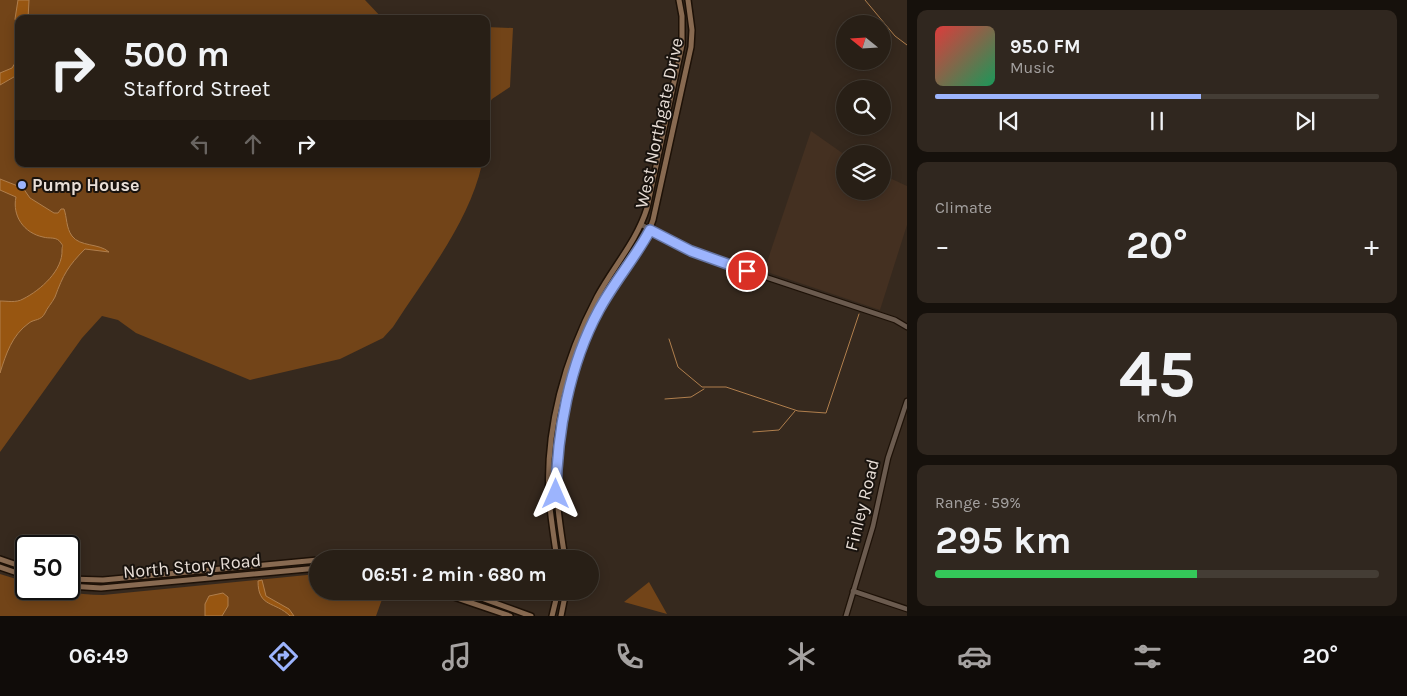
<!DOCTYPE html>
<html lang="en">
<head>
<meta charset="utf-8">
<style>
	:root { --surface:#281f16; --page:#30271f; --text:#f1f3f6; --muted:#a5a2a1; --line:#443d35; --accent:#9cb4fd }
	body { margin:0; font-family:Karla,sans-serif; background:var(--page); color:var(--text); height:100vh; display:flex; flex-direction:column; font-size:19px; white-space:nowrap }
	* { box-sizing:border-box; margin:0 }
	p { font-size:16px; color:var(--muted) }
	.icon { flex:none; width:28px; height:28px; fill:none; stroke:currentColor; stroke-width:2; stroke-linecap:round; stroke-linejoin:round }
	.map { position:relative; flex:1; overflow:hidden }
	.sheet { display:flex; flex-direction:column; gap:10px; padding:10px; background:#16110c; width:500px }
	.sheet>* { flex:none }
	.top-card { position:absolute; left:15px; top:15px; width:475px; height:152px; border-radius:10px; box-shadow:0 2px 12px #0003,0 0 0 1px var(--line); background:#281f16; color:var(--text); overflow:hidden }
	.needle { width:32px; rotate:288deg }
	.buttons { position:absolute; left:836px; top:15px; display:grid; gap:10px }
	.buttons a { display:grid; place-items:center; width:55px; height:55px; border-radius:50%; background:var(--surface); box-shadow:0 2px 12px #0003,0 0 0 1px var(--line); font-size:25px }
	.speed { position:absolute; left:15px; top:535px; display:flex; gap:10px; font-size:25px; font-weight:700; text-align:center }
	.speed>* { display:grid; place-content:center; width:65px; height:65px; border-radius:50%; background:var(--surface); box-shadow:0 2px 12px #0003,0 0 0 1px var(--line); line-height:1 }
	.speed .limit { border:2px solid #111; border-radius:8px; background:#fff; color:#111 }
	.pin { position:absolute; display:grid; place-items:center; width:42px; height:42px; color:#fff; margin:-21px; border:2px solid #fff; border-radius:50%; box-shadow:0 1px 5px #0007 }
	.me { position:absolute; width:55px; margin:-28px; rotate:0deg; stroke-linejoin:round; filter:drop-shadow(0 0 4px #0008) }
	.turn { display:flex; align-items:center; gap:18px; height:105px; padding:0 25px; font-size:22px }
	.turn .icon { width:65px; height:65px; stroke-width:2.5 }
	.turn b { display:block; font-size:35px; line-height:42px }
	.lanes { display:flex; align-items:center; height:48px; padding:0 25px; background:#0003; justify-content:center; gap:25px; direction:ltr }
	.lanes .off { opacity:.35 }
	.big { font-size:38px; font-weight:700; line-height:1.1 }
	.sheet .card { flex:1; display:flex; flex-direction:column; justify-content:center; gap:8px; min-width:0; padding:0 18px; border-radius:10px; background:var(--page) }
	.sheet .dial { align-items:center; gap:0 }
	.dial b { font-size:65px; line-height:1 }
	.song { display:flex; align-items:center; gap:15px }
	.cover { width:60px; height:60px; border-radius:8px; background:linear-gradient(135deg,hsl(0 70% 55%),hsl(150 70% 35%)) }
	.played { height:5px; border-radius:2px; background:linear-gradient(90deg,var(--accent) 60%,var(--line) 60%) }
	.keys { display:flex; justify-content:space-around; direction:ltr }
	.heat { display:flex; justify-content:space-between; align-items:center; font-size:28px; direction:ltr }
	.charge { height:8px; border-radius:4px; background:linear-gradient(90deg,#34c759 59%,var(--line) 0) }
	.trip { position:absolute; left:309px; top:550px; width:290px; height:50px; border-radius:25px; background:var(--surface); box-shadow:0 2px 12px #0003,0 0 0 1px var(--line); font-weight:700; line-height:50px; text-align:center }
	.menu { display:flex; height:80px; justify-content:space-around; align-items:center; background:#100c09; color:var(--muted) }
	.menu .icon { width:35px; height:35px }
	.menu .current { color:var(--accent) }
	.menu b { font-size:22px; color:var(--text) }
	main { display:flex; flex:1; min-height:0 }
	.map>svg:first-child { display:block }
</style>
</head>
<body>
<main>
<div class="map">
<svg width="907" height="616" viewBox="0 0 907 616">
	<rect width="100%" height="100%" fill="#36291e"/>
	<polygon fill="#443021" points="811,131 845,155 845,191 882,191 883,175 907,186 907,225 880,310 764,271"/>
	<g fill="#724418">
		<path d="M0,0h365l18,19h-364v145h463c-13,59 -57,113 -89,163l-10,11 -43,21 -90,21 -114,-47 -18,-13 -16,-4 -20,22 -82,114z"/>
		<polygon points="486,27 513,28 510,87 492,99 486,109"/>
		<path d="M0,574l26,8v7c26,0 51,6 77,6l214,-21 1,17h67l-9,25h-376z"/>
		<polygon points="649,582 667,614 624,602"/>
	</g>
	<g fill="#985611" stroke="#b07f4d">
		<polygon points="18,0 29,0 28,19 19,19 19,74 0,85 0,73 12,68 17,60 18,28 15,19"/>
		<path d="M0,179l23,9 7,10 24,15h4l3,-4h3c3,8 2,19 8,27 8,11 27,7 37,16l-24,-3c-17,17 -22,26 -30,48 -3,6 -8,11 -10,16 -4,8 -11,6 -16,10 -17,12 -23,31 -29,50v-72c8,0 16,2 23,-2 18,-9 40,-29 39,-49 0,-5 2,-3 -1,-7 -4,-7 -12,-4 -18,-6 -19,-4 -31,-21 -27,-40l-16,-7z"/>
		<path d="M262,580l4,16 23,13 5,7h-4c-15,-15 -32,-8 -32,-35z"/>
		<polygon points="223,593 228,597 228,606 222,616 205,616 205,604 209,596"/>
	</g>
	<g fill="none" stroke-linecap="round" stroke-linejoin="round">
		<g stroke="#b07f4d" stroke-width="1">
			<polyline points="865,0 895,36 907,45"/>
			<polyline points="669,339 678,367 702,387 726,387 798,411 826,413 859,314"/>
			<polyline points="665,399 691,397 704,389"/>
			<polyline points="753,432 779,430 795,411"/>
		</g>
		<g stroke="#1d1107" stroke-width="7">
			<g id="tertiary">
				<polyline points="642,225 677,244 705,257 895,320 907,327"/>
				<polyline points="853,591 907,609"/>
				<polyline points="846,616 873,526 888,458 907,401"/>
			</g>
		</g>
		<g stroke="#1d1107" stroke-width="8">
			<g id="secondary">
				<polyline points="0,559 26,568"/>
				<polyline points="337,559 355,559"/>
				<path d="M557,559c-3,-20 -6,-40 -8,-61 -4,-69 16,-140 48,-201 16,-30 40,-56 50,-89l35,-163v-29l-3,-16"/>
				<path d="M565,559c-3,-21 -7,-43 -8,-64 -3,-44 6,-87 19,-128 7,-19 13,-39 22,-56 17,-31 44,-58 55,-91l38,-173 1,-17 -4,-30"/>
				<polyline points="0,567 26,576"/>
				<polyline points="69,579 103,580 318,560"/>
				<polyline points="69,586 101,588 318,568"/>
				<polyline points="436,591 510,616"/>
				<polyline points="462,591 531,616"/>
				<polyline points="552,616 558,591"/>
				<polyline points="561,616 566,591"/>
			</g>
		</g>
		<use href="#tertiary" stroke="#6b5b4f" stroke-width="4.5"/>
		<use href="#secondary" stroke="#886a51" stroke-width="5"/>
	</g>
	<g fill="none" stroke-linecap="round" stroke-linejoin="round">
		<g stroke="#6575a4" stroke-width="12">
			<path id="route" d="M556,494c1,-61 13,-129 43,-184 15,-28 36,-52 51,-80l41,21 56,20"/>
		</g>
		<use href="#route" stroke="#9cb4fd" stroke-width="9"/>
	</g>
	<circle fill="#9cb4fd" stroke="#19130e" stroke-width="2" cx="22" cy="185" r="5"/>
	<g text-anchor="middle" stroke-width="4" stroke-linejoin="round" paint-order="stroke">
		<g font-size="18" fill="#e9dfd8" stroke="#19130e">
			<text transform="translate(659 123) rotate(-78)" y="6">West Northgate Drive</text>
			<text transform="translate(862 505) rotate(-76)" y="6">Finley Road</text>
			<text transform="translate(192 566) rotate(-5)" y="6">North Story Road</text>
		</g>
		<g font-size="18" font-weight="bold" fill="#e9dfd8" stroke="#19130e" text-anchor="start">
			<text x="32" y="191">Pump House</text>
		</g>
	</g>
</svg>
<div class="buttons">
<a><svg class="needle" viewBox="-14 -14 28 28"><path d="M0-13l5 13h-10z" fill="#e53935"/><path d="M0 13l5-13h-10z" fill="#a5a2a1"/></svg></a>
<a><svg class="icon" aria-label="search" viewBox="0 0 24 24"><circle cx="10" cy="10" r="6"/><path d="M15 15l6 6"/></svg></a>
<a><svg class="icon" aria-label="layers" viewBox="0 0 24 24"><path d="M12 4l9 5-9 5-9-5zM3 14l9 5 9-5"/></svg></a>
</div>
<div class="speed"><div class="limit">50</div></div>
<div class="pin" style="left:747px;top:271px;background:#d93025"><svg class="icon" aria-label="arrive" viewBox="0 0 24 24"><path d="M6 21V4h12l-3 4 3 4H6"/></svg></div>
<svg class="me" style="left:556px;top:494px" viewBox="-20 -20 40 40"><path d="M0-17L14 15 0 8-14 15z" fill="#9cb4fd" stroke="#fff" stroke-width="4"/></svg>
<div class="trip">06:51 · 2 min · 680 m</div>
<div class="top-card">
<div class="turn"><svg class="icon" aria-label="right" viewBox="0 0 24 24"><path d="M7 20v-9h11M14 6l5 5-5 5"/></svg><div><b>500 m</b>Stafford Street</div></div>
<div class="lanes"><svg class="icon off" aria-label="left" viewBox="0 0 24 24"><path d="M17 20v-9H6M10 6l-5 5 5 5"/></svg><svg class="icon off" aria-label="ahead" viewBox="0 0 24 24"><path d="M12 20V5M6 11l6-6 6 6"/></svg><svg class="icon" aria-label="right" viewBox="0 0 24 24"><path d="M7 20v-9h11M14 6l5 5-5 5"/></svg></div>
</div>
</div>
<section class="sheet">
<div class="card">
<div class="song"><i class="cover"></i><div><b>95.0 FM</b><p>Music</p></div></div>
<div class="played"></div>
<div class="keys"><svg class="icon" aria-label="previous" viewBox="0 0 24 24"><path d="M18 5L8 12l10 7zM5 5v14"/></svg><svg class="icon" aria-label="pause" viewBox="0 0 24 24"><path d="M8 5v14M16 5v14"/></svg><svg class="icon" aria-label="next" viewBox="0 0 24 24"><path d="M6 5l10 7-10 7zM19 5v14"/></svg></div>
</div>
<div class="card"><p>Climate</p>
<div class="heat"><a>−</a><b class="big">20°</b><a>+</a></div>
</div>
<div class="card dial"><b>45</b><p>km/h</p></div>
<div class="card"><p>Range · 59%</p><b class="big">295 km</b><div class="charge"></div></div>
</section>
</main>
<nav class="menu">
<b>06:49</b>
<svg class="icon current" aria-label="directions" viewBox="0 0 24 24"><path d="M12 3l9 9-9 9-9-9zM9 14v-3h6M13 9l2 2-2 2"/></svg>
<svg class="icon" aria-label="music" viewBox="0 0 24 24"><path d="M9 18V5l10-2v13"/><circle cx="6" cy="18" r="3"/><circle cx="16" cy="16" r="3"/></svg>
<svg class="icon" aria-label="phone" viewBox="0 0 24 24"><path d="M5 4h4l2 5-3 2q2 4 5 5l2-3 5 2v4C11 20 4 13 5 4z"/></svg>
<svg class="icon" aria-label="climate" viewBox="0 0 24 24"><path d="M12 3v18M4 7l16 10M4 17L20 7"/></svg>
<svg class="icon" aria-label="car" viewBox="0 0 24 24"><path d="M5 17H2v-5l4-1 3-4h7l3 4 3 1v5h-3M9 17h6M6 11h13"/><circle cx="7" cy="17" r="2"/><circle cx="17" cy="17" r="2"/></svg>
<svg class="icon" aria-label="filters" viewBox="0 0 24 24"><path d="M4 7h16M4 17h16"/><circle cx="9" cy="7" r="2"/><circle cx="15" cy="17" r="2"/></svg>
<b>20°</b>
</nav>
</body>
</html>
